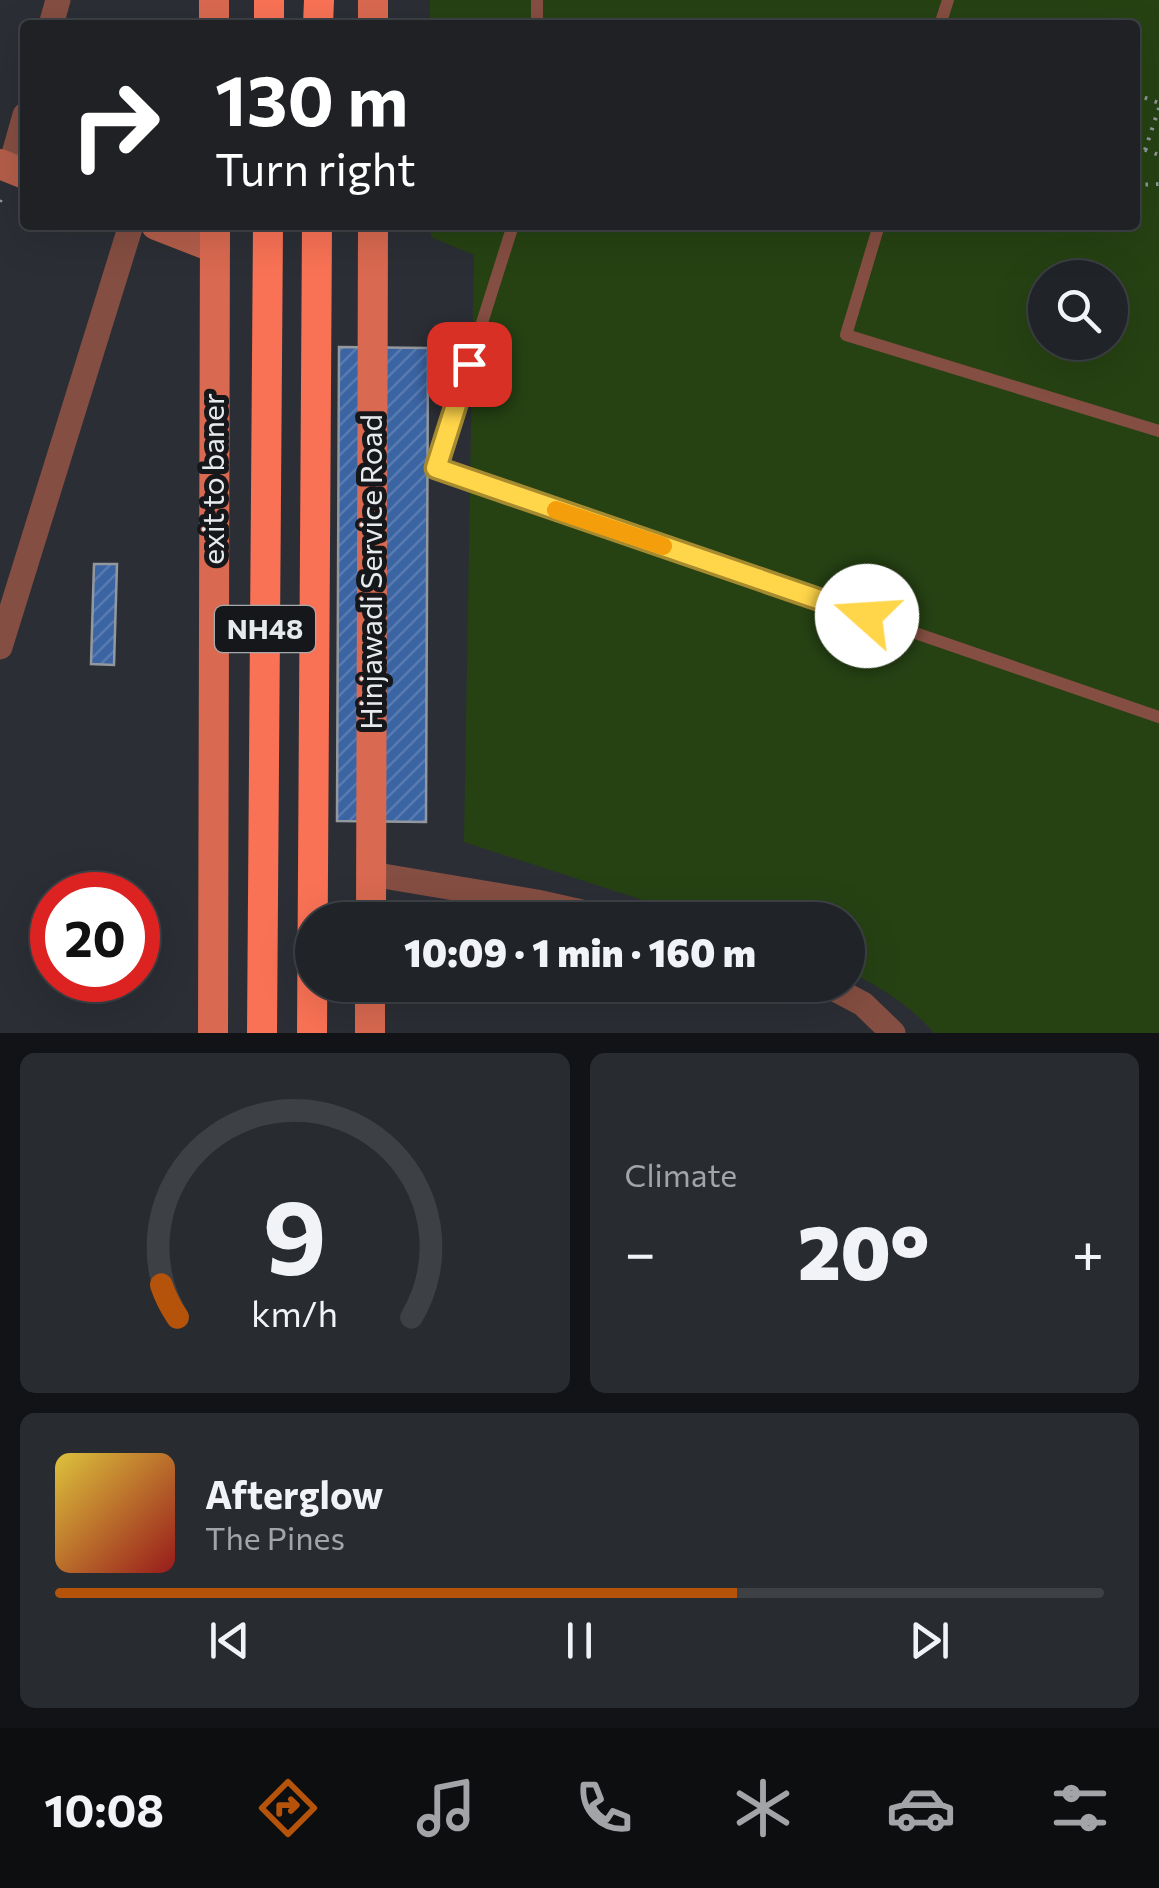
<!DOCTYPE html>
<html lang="en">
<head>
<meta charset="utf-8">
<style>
	:root { --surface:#202328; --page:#282b30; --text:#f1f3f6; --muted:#a2a4a8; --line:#3d4045; --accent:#b45309 }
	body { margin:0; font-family:Commissioner,sans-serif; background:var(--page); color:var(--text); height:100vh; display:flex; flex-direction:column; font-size:38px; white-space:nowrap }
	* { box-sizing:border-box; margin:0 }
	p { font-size:32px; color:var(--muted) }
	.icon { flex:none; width:55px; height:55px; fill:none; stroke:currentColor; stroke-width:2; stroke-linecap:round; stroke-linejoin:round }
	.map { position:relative; height:1033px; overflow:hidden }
	.panel { display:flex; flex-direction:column; gap:20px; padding:20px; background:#121316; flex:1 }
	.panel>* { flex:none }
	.top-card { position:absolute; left:20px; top:20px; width:1120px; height:210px; border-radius:10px; box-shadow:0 10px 40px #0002,0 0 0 2px var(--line); background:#202124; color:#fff; overflow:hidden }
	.fabs { position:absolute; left:1028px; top:260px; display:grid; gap:20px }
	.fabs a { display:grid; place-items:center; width:100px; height:100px; border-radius:50%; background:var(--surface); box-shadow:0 10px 40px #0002,0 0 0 2px var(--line); font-size:50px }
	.speed { position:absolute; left:30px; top:872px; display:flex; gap:20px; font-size:50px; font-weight:700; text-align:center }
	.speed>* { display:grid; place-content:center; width:130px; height:130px; border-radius:50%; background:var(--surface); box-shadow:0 10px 40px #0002,0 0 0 2px var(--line); line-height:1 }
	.speed .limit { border:15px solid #d22; background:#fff; color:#111 }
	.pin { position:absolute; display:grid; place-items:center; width:85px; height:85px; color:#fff; margin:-42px; border-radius:20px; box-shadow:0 5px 15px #0006 }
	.me { position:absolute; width:110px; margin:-55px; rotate:289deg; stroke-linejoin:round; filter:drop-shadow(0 0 8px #0008) }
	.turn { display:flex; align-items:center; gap:35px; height:210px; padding:0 30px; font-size:45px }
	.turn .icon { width:130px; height:130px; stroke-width:2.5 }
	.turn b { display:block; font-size:70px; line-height:85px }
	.big { font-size:75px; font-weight:800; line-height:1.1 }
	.panel .tile { flex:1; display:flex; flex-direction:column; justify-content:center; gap:15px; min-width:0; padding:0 35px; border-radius:15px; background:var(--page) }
	.panel .dial { align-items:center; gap:0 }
	.dial svg { height:260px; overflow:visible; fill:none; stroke:var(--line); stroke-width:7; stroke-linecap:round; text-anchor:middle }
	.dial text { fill:var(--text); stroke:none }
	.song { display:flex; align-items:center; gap:30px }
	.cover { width:120px; height:120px; border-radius:15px; background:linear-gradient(135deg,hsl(50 70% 55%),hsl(0 70% 35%)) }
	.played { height:10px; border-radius:5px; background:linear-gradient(90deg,var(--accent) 65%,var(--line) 65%) }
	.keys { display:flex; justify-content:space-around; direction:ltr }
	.heat { display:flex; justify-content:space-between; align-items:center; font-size:55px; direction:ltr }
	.panel .tiles { flex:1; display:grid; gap:20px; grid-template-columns:1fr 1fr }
	.tile:last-child { grid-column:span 2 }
	.trip { position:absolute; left:295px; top:902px; width:570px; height:100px; border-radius:50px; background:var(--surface); box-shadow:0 10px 40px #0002,0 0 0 2px var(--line); font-weight:800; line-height:100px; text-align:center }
	.menu { display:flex; height:160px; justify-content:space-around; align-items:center; background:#0d0e10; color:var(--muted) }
	.menu .icon { width:70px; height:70px }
	.menu .on { color:var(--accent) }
	.menu b { font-size:45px; color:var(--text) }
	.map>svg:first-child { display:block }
</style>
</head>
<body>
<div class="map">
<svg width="1159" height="1033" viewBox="0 0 1159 1033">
	<defs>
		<pattern id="building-hatch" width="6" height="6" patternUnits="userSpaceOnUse" patternTransform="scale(2.5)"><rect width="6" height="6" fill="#3b64a3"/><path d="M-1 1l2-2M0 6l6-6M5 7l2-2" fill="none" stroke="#577ab0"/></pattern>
	</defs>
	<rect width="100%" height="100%" fill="#2b2f35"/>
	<path fill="#264213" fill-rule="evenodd" d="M430,0h729v1033h-225c-23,-27 -55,-47 -86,-62v-51h-144l-240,-78 10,-587 -43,-18v-12h704v-200h-705zM1045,278h65v64h-65z"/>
	<g fill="url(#building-hatch)" stroke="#93989f" stroke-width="2.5">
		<polygon points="339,347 428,348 426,822 337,821"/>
		<polygon points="94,564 117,564 114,665 91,664"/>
	</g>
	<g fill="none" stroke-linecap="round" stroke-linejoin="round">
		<g stroke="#92969a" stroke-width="4" stroke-dasharray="2.5 8" stroke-linecap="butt">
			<polyline points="1135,94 1159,103"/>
			<polyline points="1135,146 1159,155"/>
			<polyline points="1145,150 1159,108"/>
			<polyline points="1135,185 1159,184"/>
			<polyline points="0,202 3,192"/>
		</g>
		<g stroke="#854e42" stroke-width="12">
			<polyline points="537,25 537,0"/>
			<polyline points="940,25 948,0"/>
			<polyline points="513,225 436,468 1159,717"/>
			<polyline points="879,225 846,335 1159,431"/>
		</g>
		<g stroke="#854e42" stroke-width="25">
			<polyline points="51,25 58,0"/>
			<polyline points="10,168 25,115"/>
			<polyline points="0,647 131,225"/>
			<polyline points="371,874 537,902 617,920"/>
			<polyline points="827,985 863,1004 893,1033"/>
		</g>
		<g stroke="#b45e4b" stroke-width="30">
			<polyline points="0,164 25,174"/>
			<polyline points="156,225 215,248"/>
		</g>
		<g stroke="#d96950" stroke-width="30">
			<polyline points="214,0 214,25"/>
			<polyline points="373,25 373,0"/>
			<polyline points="371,920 373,225"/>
			<polyline points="213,1033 215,225"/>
			<polyline points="370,1033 370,985"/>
		</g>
		<g stroke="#f97255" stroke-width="30">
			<polyline points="269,25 269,0"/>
			<polyline points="318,25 319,0"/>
			<polyline points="262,1033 268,225"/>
			<polyline points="312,1033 317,225"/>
		</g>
	</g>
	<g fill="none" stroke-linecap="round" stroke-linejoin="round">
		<g stroke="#a68a30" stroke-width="25">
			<polyline id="route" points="469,364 436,468 867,616"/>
		</g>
		<use href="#route" stroke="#ffd54a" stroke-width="18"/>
		<polyline stroke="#f59e0b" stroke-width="18" points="556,510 663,546"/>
	</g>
	<g text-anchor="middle" stroke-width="10" stroke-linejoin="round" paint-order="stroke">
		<rect fill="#15171a" stroke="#a8abae" stroke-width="2.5" x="215" y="606" width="100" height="46" rx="8"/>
		<g font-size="28" font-weight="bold" fill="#e7eaed">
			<text x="265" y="639">NH48</text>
		</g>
		<g font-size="30" fill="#e7eaed" stroke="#15171a">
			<text transform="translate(214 479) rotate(-90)" y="10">exit to baner</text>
			<text transform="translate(372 572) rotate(-90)" y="10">Hinjawadi Service Road</text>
		</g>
	</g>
</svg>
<div class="fabs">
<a><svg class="icon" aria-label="search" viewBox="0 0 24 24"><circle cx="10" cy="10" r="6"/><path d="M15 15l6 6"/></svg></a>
</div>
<div class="speed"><div class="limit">20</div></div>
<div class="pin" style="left:469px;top:364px;background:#d93025"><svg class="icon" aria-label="arrive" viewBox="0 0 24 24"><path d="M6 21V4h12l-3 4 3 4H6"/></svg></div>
<svg class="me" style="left:867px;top:616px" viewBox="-20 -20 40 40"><circle r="19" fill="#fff"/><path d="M0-13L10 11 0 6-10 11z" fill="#ffd54a"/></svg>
<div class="trip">10:09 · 1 min · 160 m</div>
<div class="top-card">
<div class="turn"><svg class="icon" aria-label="right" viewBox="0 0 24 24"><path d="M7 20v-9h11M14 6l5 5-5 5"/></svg><div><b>130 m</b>Turn right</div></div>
</div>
</div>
<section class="panel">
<div class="tiles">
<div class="tile dial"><svg viewBox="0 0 100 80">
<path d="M14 69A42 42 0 1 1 86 69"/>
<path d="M14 69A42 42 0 0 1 9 59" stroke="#b45309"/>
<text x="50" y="56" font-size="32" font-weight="700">9</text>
<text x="50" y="72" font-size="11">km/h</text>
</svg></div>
<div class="tile"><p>Climate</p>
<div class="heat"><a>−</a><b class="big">20°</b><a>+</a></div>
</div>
<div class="tile">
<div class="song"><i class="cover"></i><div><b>Afterglow</b><p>The Pines</p></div></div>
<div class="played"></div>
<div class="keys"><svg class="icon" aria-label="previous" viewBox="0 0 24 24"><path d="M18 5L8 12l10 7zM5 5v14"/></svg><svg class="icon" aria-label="pause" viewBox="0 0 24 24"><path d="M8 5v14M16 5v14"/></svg><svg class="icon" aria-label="next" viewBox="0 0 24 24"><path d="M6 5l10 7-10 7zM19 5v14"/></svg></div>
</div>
</div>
</section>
<nav class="menu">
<b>10:08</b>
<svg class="icon on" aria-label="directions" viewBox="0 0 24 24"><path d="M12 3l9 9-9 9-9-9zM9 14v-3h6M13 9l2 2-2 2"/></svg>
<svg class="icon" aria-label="music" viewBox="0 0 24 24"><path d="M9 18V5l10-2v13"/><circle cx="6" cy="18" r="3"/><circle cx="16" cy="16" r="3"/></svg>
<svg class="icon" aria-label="phone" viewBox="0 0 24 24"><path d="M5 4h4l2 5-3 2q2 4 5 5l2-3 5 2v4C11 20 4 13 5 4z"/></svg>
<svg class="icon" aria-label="climate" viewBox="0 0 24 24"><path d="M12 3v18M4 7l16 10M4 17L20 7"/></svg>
<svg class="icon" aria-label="car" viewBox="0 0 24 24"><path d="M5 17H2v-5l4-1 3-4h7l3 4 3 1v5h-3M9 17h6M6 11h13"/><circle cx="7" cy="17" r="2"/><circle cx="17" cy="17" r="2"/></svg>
<svg class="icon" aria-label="filters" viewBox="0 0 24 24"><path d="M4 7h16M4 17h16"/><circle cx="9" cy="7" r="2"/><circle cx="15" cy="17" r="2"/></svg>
</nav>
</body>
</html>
